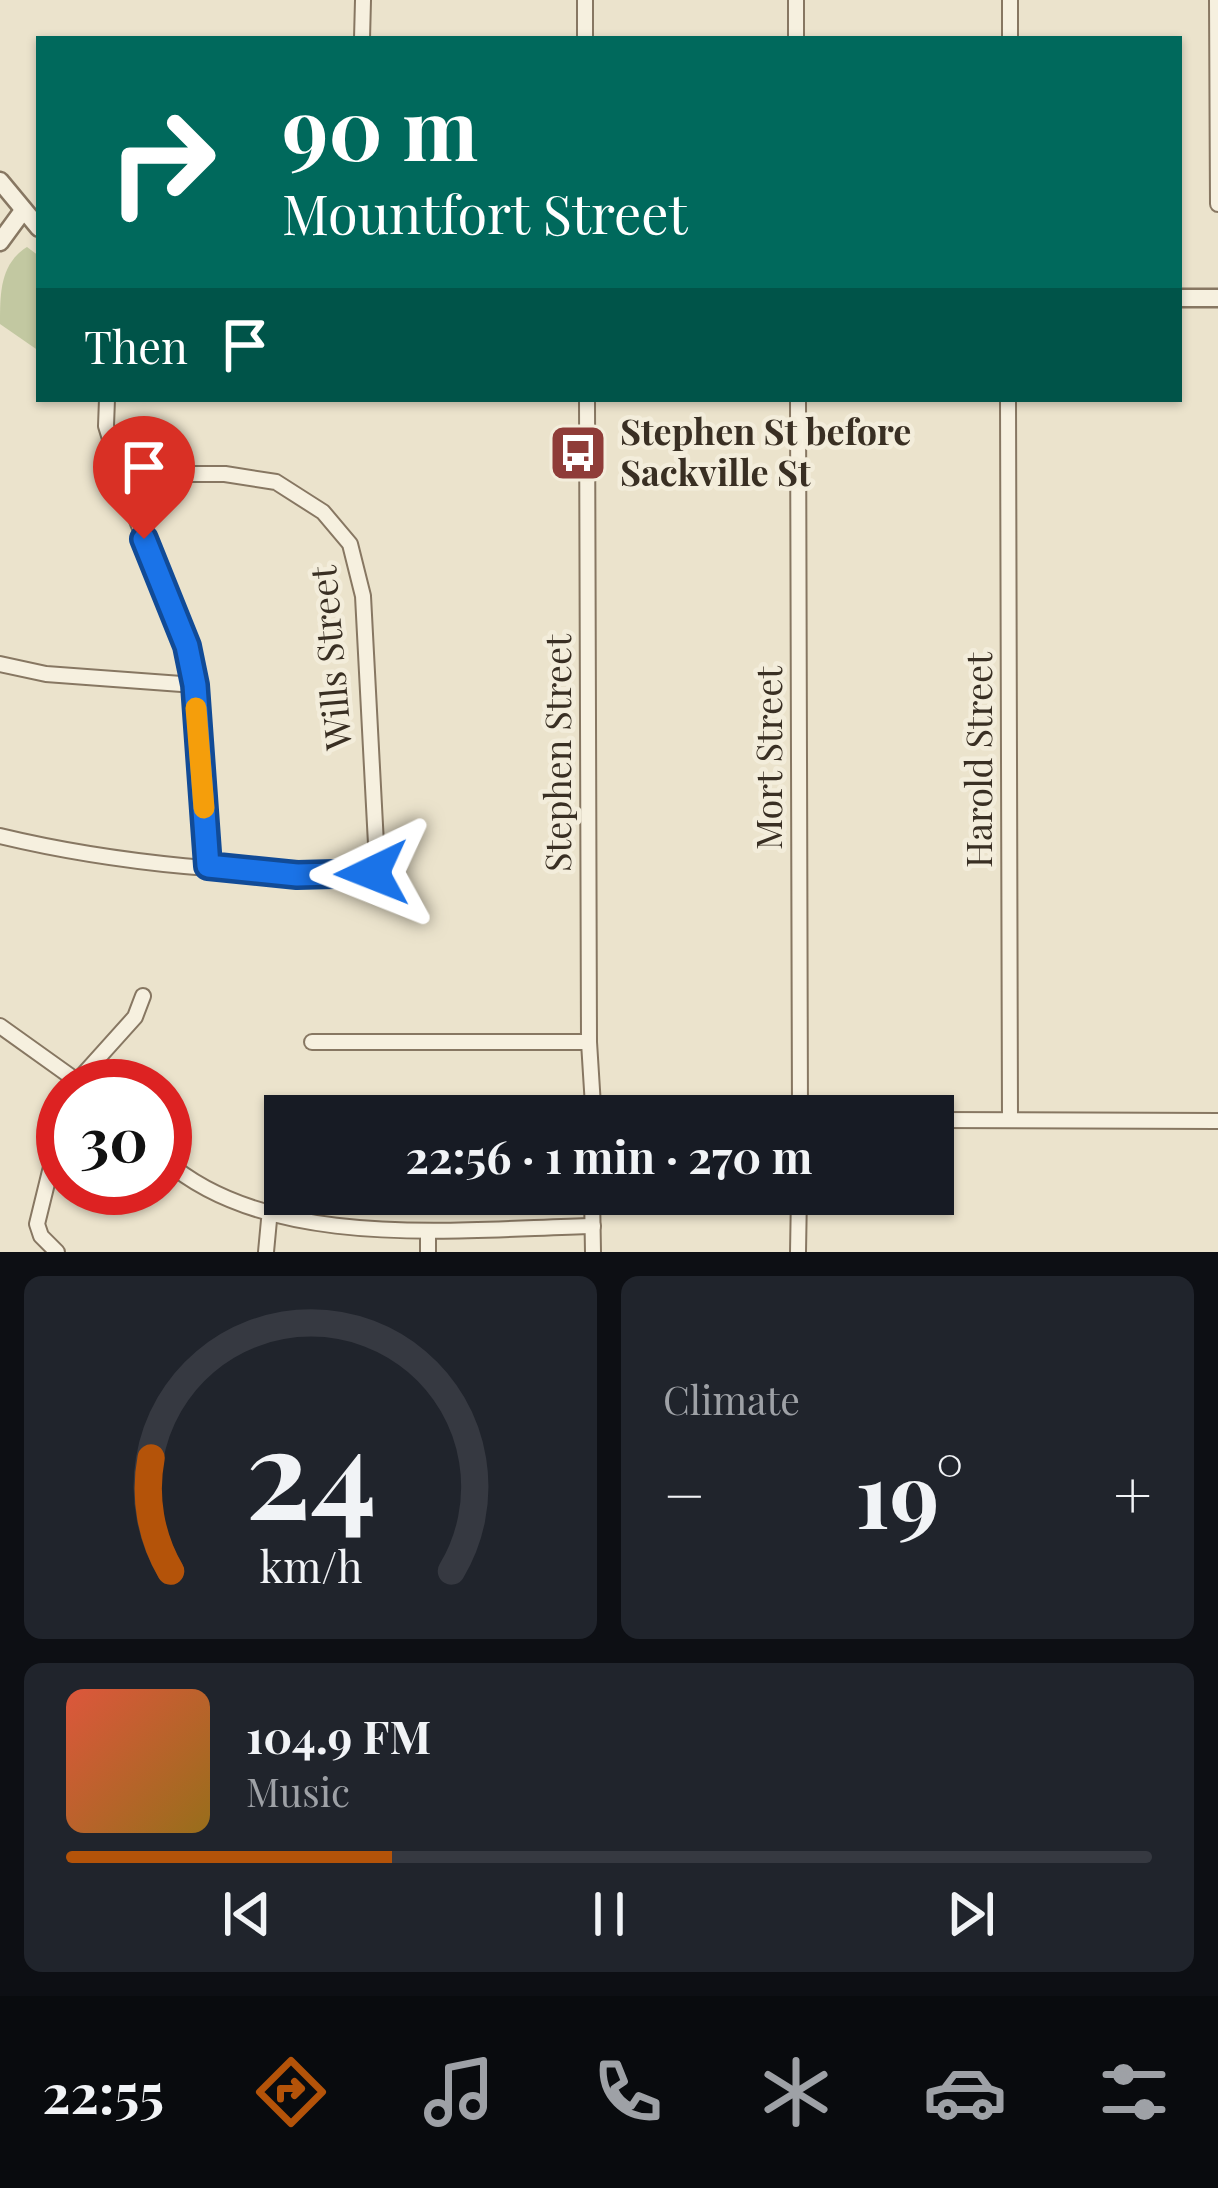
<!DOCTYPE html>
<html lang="en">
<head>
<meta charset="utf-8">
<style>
	:root { --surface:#171b24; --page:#20242c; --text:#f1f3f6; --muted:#9ea1a6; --line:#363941; --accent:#b45309 }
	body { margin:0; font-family:"Playfair Display",serif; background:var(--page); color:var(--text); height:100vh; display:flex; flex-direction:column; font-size:45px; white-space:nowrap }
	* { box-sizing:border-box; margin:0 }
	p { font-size:39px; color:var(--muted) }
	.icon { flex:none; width:66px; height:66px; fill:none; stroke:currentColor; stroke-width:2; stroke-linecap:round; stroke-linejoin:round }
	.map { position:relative; height:1252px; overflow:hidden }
	.sheet { display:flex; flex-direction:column; gap:24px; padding:24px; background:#0d0f14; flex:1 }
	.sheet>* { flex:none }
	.top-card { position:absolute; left:36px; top:36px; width:1146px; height:366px; border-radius:0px; box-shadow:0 3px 9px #0004; background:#00695c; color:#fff; overflow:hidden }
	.speed { position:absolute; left:36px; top:1059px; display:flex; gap:24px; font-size:60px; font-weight:700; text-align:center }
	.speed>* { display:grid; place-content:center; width:156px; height:156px; border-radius:50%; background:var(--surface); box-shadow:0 3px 9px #0004; line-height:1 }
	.speed .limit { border:18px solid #d22; background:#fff; color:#111 }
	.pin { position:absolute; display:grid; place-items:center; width:102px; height:102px; color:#fff; margin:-123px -51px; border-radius:50% 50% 50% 0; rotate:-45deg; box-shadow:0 0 12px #0007 }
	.pin .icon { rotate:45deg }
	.me { position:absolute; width:132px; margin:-66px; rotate:268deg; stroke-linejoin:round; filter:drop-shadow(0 0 9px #0008) }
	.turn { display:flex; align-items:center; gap:42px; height:252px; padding:0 48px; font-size:54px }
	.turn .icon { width:156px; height:156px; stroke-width:2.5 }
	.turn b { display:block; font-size:84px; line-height:102px }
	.then { display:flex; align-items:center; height:114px; padding:0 48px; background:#0003; gap:24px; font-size:45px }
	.big { font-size:90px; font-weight:700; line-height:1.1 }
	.sheet .tile { flex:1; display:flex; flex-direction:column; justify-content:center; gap:18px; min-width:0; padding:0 42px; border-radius:18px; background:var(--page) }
	.sheet .dial { align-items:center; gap:0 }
	.dial svg { height:312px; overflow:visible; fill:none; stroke:var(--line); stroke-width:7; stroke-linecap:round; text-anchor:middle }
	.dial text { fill:var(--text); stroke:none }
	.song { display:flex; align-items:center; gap:36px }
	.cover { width:144px; height:144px; border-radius:18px; background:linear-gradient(135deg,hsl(10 70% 55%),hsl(40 70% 35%)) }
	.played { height:12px; border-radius:6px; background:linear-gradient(90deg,var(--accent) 30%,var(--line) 30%) }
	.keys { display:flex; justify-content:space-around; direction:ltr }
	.heat { display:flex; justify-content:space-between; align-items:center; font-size:66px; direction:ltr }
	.sheet .tiles { flex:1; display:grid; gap:24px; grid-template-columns:1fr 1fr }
	.tile:last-child { grid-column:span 2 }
	.trip { position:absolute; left:264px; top:1095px; width:690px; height:120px; border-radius:0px; background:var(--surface); box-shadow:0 3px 9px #0004; font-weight:700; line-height:120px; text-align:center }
	.menu { display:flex; height:192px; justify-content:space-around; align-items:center; background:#090b0e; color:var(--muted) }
	.menu .icon { width:84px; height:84px }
	.menu .on { color:var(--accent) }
	.menu b { font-size:54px; color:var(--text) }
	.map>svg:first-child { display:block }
</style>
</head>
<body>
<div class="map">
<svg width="1218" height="1252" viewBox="0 0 1218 1252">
	<rect width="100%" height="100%" fill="#ebe3cc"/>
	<path fill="#c2c8a1" d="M27,247l12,9v95l-39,-27c0,-31 0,-60 27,-77z"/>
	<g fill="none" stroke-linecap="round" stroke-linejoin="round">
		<g stroke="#877762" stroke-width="18">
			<g id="minor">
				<polyline points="585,0 585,39"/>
				<polyline points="796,0 796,39"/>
				<polyline points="1217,0 1218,204"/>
				<polyline points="362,39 363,0"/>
				<polyline points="1010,39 1010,0"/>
				<polyline points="107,399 106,426 130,503 187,647 195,685 208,865"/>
				<polyline points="587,399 589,1042 593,1106"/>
				<polyline points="798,399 800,1116"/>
				<polyline points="1008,399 1010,1120"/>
				<polyline points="0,664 46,674 195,685"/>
				<path d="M0,836c116,28 252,40 372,37l4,-29 -13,-248 -13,-52 -27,-32 -47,-30 -51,-8h-102"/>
				<polyline points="0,1026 84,1086"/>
				<polyline points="312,1042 589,1042"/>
				<polyline points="73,1086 135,1017 143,996"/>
				<polyline points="593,1106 606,1116"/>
				<polyline points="933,1120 1218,1121"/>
				<path d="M165,1160c105,92 293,69 428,66"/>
				<polyline points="592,1194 593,1252"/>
				<polyline points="428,1231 428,1252"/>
				<polyline points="57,1252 41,1236 37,1224 63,1118"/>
				<polyline points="266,1252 269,1220"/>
				<polyline points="798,1252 799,1194"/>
			</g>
		</g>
		<g stroke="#877762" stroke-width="21">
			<g id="tertiary">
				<polyline points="0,181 39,228"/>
				<polyline points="0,242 22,212"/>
				<polyline points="1179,298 1218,298"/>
			</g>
		</g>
		<use href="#minor" stroke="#f6f0df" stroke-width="14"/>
		<use href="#tertiary" stroke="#f6f0df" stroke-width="16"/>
	</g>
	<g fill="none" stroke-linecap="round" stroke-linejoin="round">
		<g stroke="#114b97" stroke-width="30">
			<polyline id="route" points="144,539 187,646 195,685 208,866 297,875 372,873"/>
		</g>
		<use href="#route" stroke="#1a73e8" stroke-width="21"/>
		<polyline stroke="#f59e0b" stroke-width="21" points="196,708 204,808"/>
	</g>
	<defs>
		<g id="bus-square" transform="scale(3)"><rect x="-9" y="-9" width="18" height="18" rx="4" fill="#8f3c38" stroke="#f3eddb"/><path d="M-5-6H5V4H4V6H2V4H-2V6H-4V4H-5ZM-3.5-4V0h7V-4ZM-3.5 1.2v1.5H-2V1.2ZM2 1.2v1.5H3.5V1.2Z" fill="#fff"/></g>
	</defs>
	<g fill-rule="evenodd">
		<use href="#bus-square" x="578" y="453"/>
	</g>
	<g text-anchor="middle" stroke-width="9" stroke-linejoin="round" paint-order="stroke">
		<g font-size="36" font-weight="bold" fill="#392f23" stroke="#f3eddb" text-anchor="start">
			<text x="620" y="445">Stephen St before<tspan x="620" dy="41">Sackville St</tspan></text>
		</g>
		<g font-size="36" fill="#392f23" stroke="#f3eddb">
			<text transform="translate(331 658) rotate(-95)" y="13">Wills Street</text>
			<text transform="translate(558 753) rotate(-90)" y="13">Stephen Street</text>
			<text transform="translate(769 758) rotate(-90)" y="13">Mort Street</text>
			<text transform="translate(979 760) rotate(-90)" y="13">Harold Street</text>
		</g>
	</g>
</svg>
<div class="speed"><div class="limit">30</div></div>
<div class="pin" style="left:144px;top:539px;background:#d93025"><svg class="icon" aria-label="arrive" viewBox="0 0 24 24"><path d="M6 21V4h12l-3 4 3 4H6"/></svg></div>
<svg class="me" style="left:372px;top:873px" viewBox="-20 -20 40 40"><path d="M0-17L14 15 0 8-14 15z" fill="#1a73e8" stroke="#fff" stroke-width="4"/></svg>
<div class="trip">22:56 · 1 min · 270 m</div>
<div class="top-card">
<div class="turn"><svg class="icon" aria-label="right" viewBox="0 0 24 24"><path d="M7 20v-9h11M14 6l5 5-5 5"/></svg><div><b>90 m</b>Mountfort Street</div></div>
<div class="then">Then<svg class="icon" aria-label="arrive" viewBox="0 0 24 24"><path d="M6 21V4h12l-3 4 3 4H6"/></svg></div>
</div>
</div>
<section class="sheet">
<div class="tiles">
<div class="tile dial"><svg viewBox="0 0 100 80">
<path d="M14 69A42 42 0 1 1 86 69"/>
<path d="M14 69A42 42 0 0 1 9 40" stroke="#b45309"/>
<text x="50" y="56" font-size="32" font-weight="700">24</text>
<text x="50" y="72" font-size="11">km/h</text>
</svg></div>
<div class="tile"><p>Climate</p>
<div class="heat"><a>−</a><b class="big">19°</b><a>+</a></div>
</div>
<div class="tile">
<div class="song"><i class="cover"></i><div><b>104.9 FM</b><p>Music</p></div></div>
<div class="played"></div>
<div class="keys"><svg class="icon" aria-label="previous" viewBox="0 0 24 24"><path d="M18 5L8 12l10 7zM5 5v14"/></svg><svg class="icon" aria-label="pause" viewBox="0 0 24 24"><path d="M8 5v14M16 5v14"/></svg><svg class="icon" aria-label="next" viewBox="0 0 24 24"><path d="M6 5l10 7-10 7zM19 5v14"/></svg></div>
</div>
</div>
</section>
<nav class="menu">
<b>22:55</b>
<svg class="icon on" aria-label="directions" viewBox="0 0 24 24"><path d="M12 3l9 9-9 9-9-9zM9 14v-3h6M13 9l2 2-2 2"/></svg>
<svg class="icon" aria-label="music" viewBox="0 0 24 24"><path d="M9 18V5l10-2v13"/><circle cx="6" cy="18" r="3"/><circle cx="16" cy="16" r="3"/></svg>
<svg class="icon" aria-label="phone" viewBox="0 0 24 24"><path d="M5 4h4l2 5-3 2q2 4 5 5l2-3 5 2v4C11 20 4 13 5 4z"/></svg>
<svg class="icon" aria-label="climate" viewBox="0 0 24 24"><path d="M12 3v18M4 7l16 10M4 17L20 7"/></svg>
<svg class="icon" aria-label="car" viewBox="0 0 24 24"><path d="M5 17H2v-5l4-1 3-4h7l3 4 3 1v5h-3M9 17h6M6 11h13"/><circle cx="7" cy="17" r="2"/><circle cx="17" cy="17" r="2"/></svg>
<svg class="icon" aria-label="filters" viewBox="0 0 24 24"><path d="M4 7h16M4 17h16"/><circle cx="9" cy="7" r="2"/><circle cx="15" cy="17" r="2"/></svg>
</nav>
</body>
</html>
